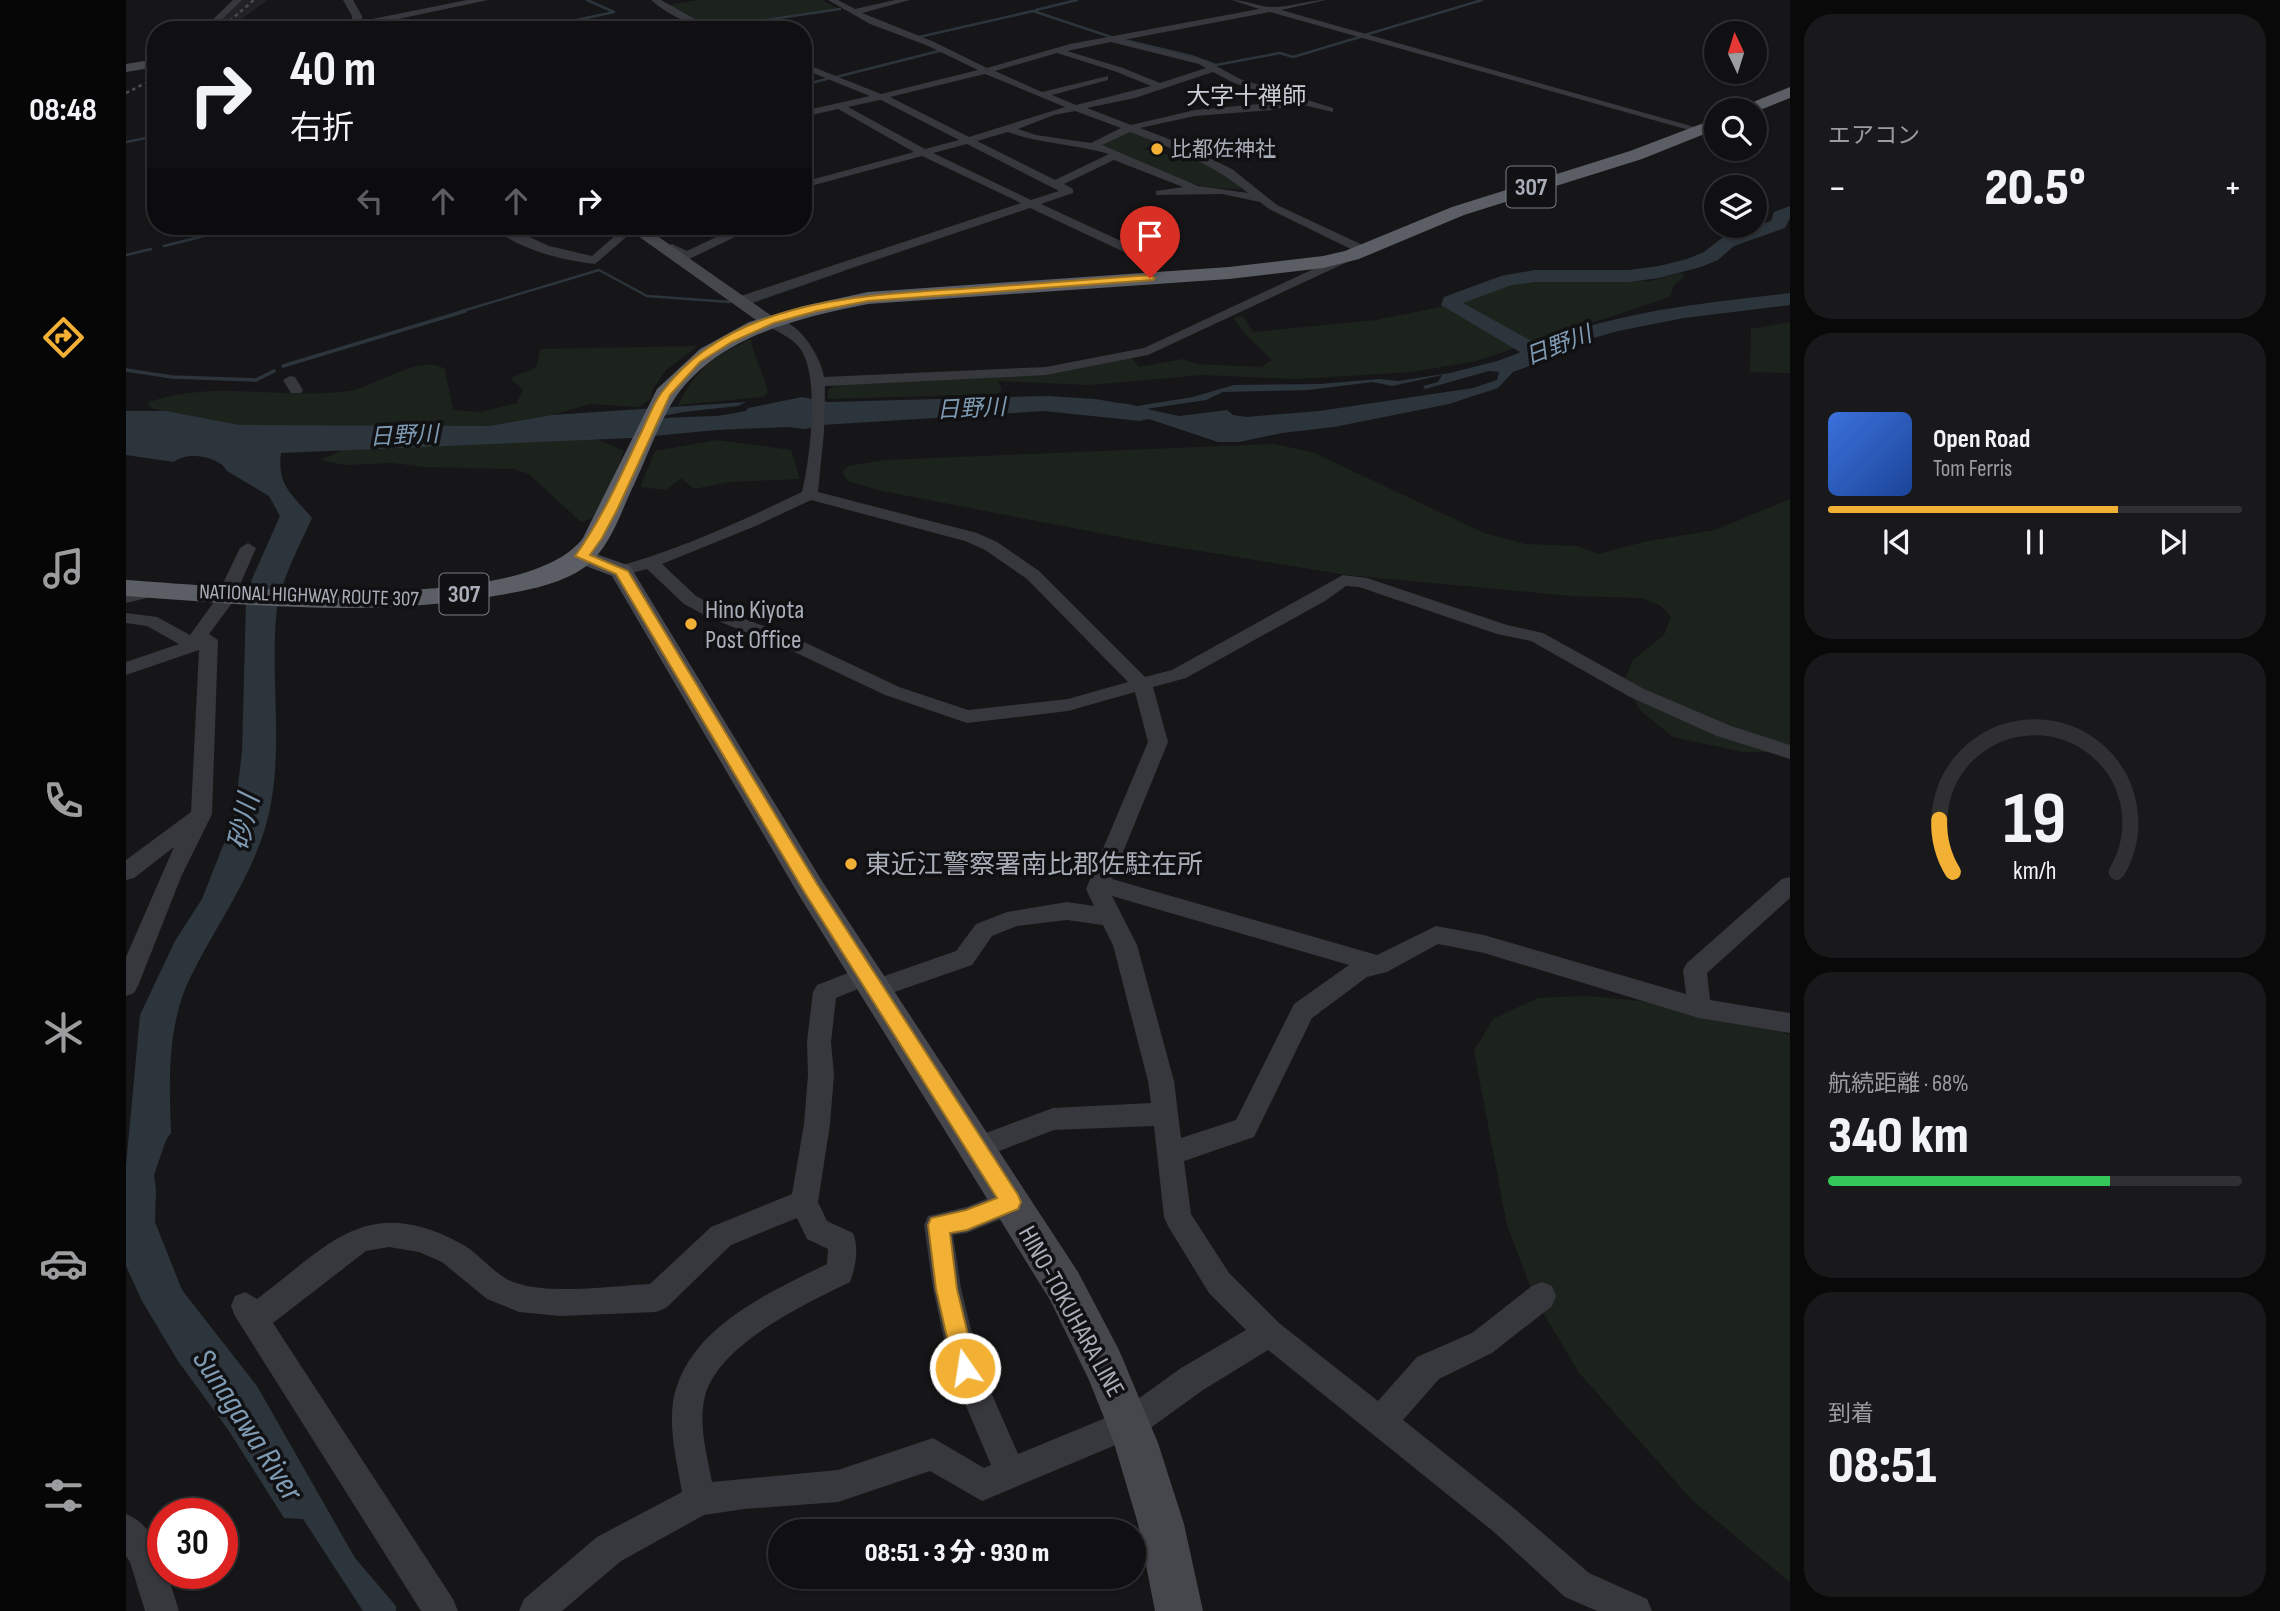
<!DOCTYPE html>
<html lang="ja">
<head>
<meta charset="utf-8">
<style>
	:root { --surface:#101012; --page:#19191b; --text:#f1f3f6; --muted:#9c9d9f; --line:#303032; --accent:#f2b134 }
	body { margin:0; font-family:"Sofia Sans Condensed","Noto Sans JP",sans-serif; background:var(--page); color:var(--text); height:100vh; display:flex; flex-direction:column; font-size:26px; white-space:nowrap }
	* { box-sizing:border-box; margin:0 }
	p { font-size:23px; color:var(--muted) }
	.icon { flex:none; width:38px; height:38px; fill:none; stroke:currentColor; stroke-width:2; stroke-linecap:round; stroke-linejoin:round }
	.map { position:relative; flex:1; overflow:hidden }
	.panel { display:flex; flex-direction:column; gap:14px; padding:14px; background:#09090a; width:490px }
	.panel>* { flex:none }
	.hud { position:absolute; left:21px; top:21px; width:665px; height:214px; border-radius:28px; box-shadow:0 2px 5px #0004,0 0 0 2px var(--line); background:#101012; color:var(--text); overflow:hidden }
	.needle { width:46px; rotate:356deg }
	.controls { position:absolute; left:1578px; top:21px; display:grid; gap:14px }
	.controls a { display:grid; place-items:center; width:63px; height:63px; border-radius:50%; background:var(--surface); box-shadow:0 2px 5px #0004,0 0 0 2px var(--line); font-size:35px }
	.speed { position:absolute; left:21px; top:1498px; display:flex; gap:14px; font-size:35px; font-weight:700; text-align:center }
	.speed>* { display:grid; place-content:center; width:91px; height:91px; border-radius:50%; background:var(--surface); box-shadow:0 2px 5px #0004,0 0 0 2px var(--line); line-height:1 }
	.speed .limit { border:10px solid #d22; background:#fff; color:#111 }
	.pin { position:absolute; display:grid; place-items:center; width:60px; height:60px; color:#fff; margin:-72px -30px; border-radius:50% 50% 50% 0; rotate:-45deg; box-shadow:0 0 7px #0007 }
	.pin .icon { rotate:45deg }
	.me { position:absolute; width:77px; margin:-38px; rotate:347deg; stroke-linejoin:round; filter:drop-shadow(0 0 5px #0008) }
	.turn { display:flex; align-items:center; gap:24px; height:147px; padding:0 28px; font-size:32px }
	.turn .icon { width:91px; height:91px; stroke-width:2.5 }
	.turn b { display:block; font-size:49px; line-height:60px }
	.lanes { display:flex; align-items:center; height:66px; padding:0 28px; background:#0003; justify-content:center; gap:35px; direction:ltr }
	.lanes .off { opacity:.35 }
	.big { font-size:52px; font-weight:800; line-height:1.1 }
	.panel .card { flex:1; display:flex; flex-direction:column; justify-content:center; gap:10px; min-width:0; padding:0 24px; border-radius:28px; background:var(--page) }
	.panel .dial { align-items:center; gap:0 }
	.dial svg { height:182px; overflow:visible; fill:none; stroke:var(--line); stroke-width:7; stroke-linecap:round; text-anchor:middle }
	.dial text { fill:var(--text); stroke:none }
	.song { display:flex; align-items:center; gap:21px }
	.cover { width:84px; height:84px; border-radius:10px; background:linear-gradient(135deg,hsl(220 70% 55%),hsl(220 70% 35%)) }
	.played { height:7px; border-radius:4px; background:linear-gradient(90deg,var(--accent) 70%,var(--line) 70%) }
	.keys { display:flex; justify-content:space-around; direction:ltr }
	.heat { display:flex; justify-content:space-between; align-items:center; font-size:38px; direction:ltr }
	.charge { height:10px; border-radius:5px; background:linear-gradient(90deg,#34c759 68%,var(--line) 0) }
	.trip { position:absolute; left:642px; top:1519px; width:378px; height:70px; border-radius:35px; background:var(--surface); box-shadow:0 2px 5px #0004,0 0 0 2px var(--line); font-weight:800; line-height:70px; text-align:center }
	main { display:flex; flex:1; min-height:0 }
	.dock { display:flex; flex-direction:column; width:126px; justify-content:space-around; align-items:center; background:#060607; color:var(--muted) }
	.dock .icon { width:49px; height:49px }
	.dock .current { color:var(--accent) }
	.dock b { font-size:32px; color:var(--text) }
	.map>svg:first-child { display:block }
</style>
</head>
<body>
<main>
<nav class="dock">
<b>08:48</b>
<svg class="icon current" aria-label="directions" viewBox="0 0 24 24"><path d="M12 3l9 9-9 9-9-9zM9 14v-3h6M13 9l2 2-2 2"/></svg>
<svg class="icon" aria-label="music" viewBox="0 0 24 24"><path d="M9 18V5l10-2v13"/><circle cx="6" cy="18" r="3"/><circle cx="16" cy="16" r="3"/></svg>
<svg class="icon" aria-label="phone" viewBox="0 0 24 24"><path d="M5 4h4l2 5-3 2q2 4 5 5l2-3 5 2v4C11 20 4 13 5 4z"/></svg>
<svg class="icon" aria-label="climate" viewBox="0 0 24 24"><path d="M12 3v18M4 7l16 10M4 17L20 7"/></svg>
<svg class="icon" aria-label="car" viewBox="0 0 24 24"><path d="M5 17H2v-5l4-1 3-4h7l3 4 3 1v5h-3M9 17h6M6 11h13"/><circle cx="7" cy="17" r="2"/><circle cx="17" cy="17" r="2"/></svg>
<svg class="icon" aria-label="filters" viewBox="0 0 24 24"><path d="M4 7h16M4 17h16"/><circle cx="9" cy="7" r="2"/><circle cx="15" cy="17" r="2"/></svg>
</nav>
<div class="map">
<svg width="1664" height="1611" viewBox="0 0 1664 1611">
	<rect width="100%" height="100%" fill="#161618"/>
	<polygon fill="#222225" points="115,0 142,0 100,30 84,30"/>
	<g fill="#1c231d">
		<polygon points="572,0 696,0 713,9 589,26 569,20 542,5"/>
		<path d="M1005,129l43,16 -22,-1 -8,5 39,9 12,-2 54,32c-53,7 -103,-22 -152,-42z"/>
		<polygon points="1554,273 1559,276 1548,285 1544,297 1350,361 1286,372 1171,379 1076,375 963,385 872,381 876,390 870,394 702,399 702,390 711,384 945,370 1006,358 1013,367 1057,359 1071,364 1135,367 1146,360 1120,335 1107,318 1117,316 1127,332 1250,320 1295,311 1347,299 1387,282 1422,277 1524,281"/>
		<polygon points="1664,322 1664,373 1624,372 1625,329"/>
		<path d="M625,339c3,20 13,34 17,54l-5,4 -85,8c20,-38 35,-48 73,-66z"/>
		<path d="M572,346l-32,24 -13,19 -2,9 -12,9 -49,-3 -38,11 -63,11 -249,-1 -87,-16 -6,-6c62,-24 137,-3 202,-12 27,-4 70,-38 96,-22l8,41 27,2 37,-9 6,-14 -12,-10c19,-14 26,0 29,-30z"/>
		<polygon points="456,433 498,451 471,517 455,522 403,474 388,469 299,467 266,463 219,465 195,460 225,446"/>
		<polygon points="591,440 665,450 674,479 603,482 568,489 555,478 540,490 514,487 529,451"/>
		<polygon points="1148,444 1186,452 1358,533 1399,544 1451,546 1472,554 1522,541 1589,530 1664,499 1664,752 1617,752 1547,737 1515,711 1497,683 1507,660 1538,635 1545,617 1534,605 1515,598 1445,596 1221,575 1025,543 751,490 722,481 716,472 722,466 759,460"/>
		<path d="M1460,996c68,5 140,15 204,39v547l-98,-82 -112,-126 -45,-75 -28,-74 -33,-174 19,-32 45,-21z"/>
	</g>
	<path fill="#2c353c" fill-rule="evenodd" d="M1423,342l4,2 -7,5v7l-5,6 -28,10 -15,16 -49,16 -115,23 -52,6 -43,9h-21l-66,-22 -64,-15 -64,-5 -176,15 -27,11 -16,3 -36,-4 -137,13 -351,15c-4,33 11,41 31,65 -14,31 -33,65 -36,99 -5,62 6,126 -5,186 -11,64 -52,116 -80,173 -24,47 -22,105 -20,157l-5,7 -12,35 2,15 -1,32 27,68 75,96 98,172 41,48v5h-33l-60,-92 -19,-1 -55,-87 -51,-70 -36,-60 -16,-35v-100l14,-151 35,-74 27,-42 32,-81 8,-66 4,-150 6,-23 28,-63 -11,-20 -42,-25c-8,-15 -40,-20 -53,-9l-48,-7v-44h40l74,14 249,1 63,-11 194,-13 -8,4 -54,6 -42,8 -80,8 140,-5 11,-6 33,-6 2,-3 54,-11 26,5 220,-6 47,3 42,7 56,-9 41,-12 86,-1 59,-5 19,2 52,-8 47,-12zM1363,371l10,1 -2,8 -24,8 -154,23 -73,6 -13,-2 -6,-5 -48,6 -33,-7 60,-9 17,-8 85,-2 65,-8 19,4 50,-11 -4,7 -15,4 2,3z"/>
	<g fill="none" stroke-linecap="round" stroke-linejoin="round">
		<g stroke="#2c353c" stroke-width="2.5">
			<polyline points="910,10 951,0"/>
			<polyline points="592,27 714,9"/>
			<polyline points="404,30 488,12 461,0"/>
			<polyline points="526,30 551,24 580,27"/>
			<polyline points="1239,35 1356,0"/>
			<polyline points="793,37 907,11 985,37"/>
			<polyline points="994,39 1065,56 1090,65 1154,53 1167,57 1234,37"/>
			<polyline points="710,77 813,51"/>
			<polyline points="677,85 701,79"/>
			<polyline points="0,142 30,136"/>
			<polyline points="38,246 118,226"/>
			<polyline points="0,255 25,249"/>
			<polyline points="626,302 717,270"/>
			<polyline points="333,312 473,270 521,296 604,302"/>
		</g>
		<g stroke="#2c353c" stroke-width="3.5">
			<polyline points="157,366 339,311"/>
			<polyline points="0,370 46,377 130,380 148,371"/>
		</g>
		<g fill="#2c353c" fill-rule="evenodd">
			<path d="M1664,206v12l-5,10 -51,18 -16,14 -17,7 -42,11 -30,4h-94l-23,3 -49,18 74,41c80,-33 167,-41 253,-51v12l-106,13 -66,13 -31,9 -73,29 -7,-2 -3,-4 16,-11 -79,-47 3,-8 57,-21 34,-6h94l30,-4 28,-7 17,-7 18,-14 49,-17 3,-9z"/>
			<polygon points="918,397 1002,404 1022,409 1025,414 1022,419 1014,421 918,411 664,427 434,436 426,434 423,429 426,424 434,422 664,413"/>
		</g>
		<g fill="#37383d" fill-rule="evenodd">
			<polygon points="107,0 116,0 85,30 76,30"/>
			<path d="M525,0h10l32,18 29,12c-25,0 -52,-14 -71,-30z"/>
			<path d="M702,0h10l17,9 40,-9h15l-48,13 70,28 55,27 83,-24 189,-35 -27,-9c14,0 25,6 38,7 18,1 38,-7 56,-7l-45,10 424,120 -9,2 -426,-120 -147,28 82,20 35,19 93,29v4l-34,-8 -27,6 -77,6 -55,12 34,13 58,28 45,36 92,43v6h-8l-92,-45 -9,-7 -38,-8 -66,1v-4l27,-4 -69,-27 -50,24 9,5v4l-32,11 104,48v6h-8l-107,-50 -285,96h-10v-6l286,-95 -99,-47 -119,32v-6l111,-30 -76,-43 -35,8v-6l67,-15 -67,-27v-6l78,31 97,-24 -52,-25 -56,-21zM985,42l88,22 7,4 -46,15 -37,-15 -56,-17zM931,53l60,19 34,14 -75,19 -24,-10 56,-15v-4l-66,16 -47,-21zM1087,72l21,11 55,18 -94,9 -64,15 -44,-17 48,-10zM859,74l80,33 -96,30 -79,-40zM754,100h1l78,40 -34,9 -77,-42zM949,111l46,17 -30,15 -55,-8 -18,-6 36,-14zM882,132c33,12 68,12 101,22l-54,26 -78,-39zM1004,132c42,16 83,32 118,61l-50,-7 -96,-41zM841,144l92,47 -28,9 -98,-47z"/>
			<path d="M366,226h14l43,20 43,10 34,-30h13l-44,38c-33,-4 -78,-14 -103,-38z"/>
			<polygon points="605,230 611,234 609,237 561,260 534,249 546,244 561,251"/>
			<path d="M1226,251l4,1v6l-208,97 -102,20 -221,11 -1,46 -6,60 159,41 20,9 42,29 106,106 27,-7 171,-95 24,3 140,47 36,8 101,56 87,37 59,19v14l-73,-23 -87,-39 -99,-56 -34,-7 -138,-47 -13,-1 -21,15 -139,77 -33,9 15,55 -56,137 265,76 59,-29 48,9 202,59 -3,-24 4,-7 95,-84 8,-2v21l-83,75 3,27 80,13v20l-91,-15 -215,-65 -46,-9 -51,28 -20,5 -55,41 -58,119 -70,24 7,53 38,59 50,50 99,78 39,-44 55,-24 60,-47 10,-4 10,4 4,10 -4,10 -60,47 -53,26 -36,41 113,90 73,63 58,26 5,12h-55l-32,-14 -71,-65 -226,-182 -65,40 -61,44 -160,67 -52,-30 -92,31 -94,7 -40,6 -83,46 -59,50h-43l5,-12 73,-62 85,-45c-5,-29 -13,-60 -9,-90 12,-73 95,-109 154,-138l1,-15 -21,-10 -10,-21 -66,27 -65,63 -10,4 -96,4 -41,-4 -32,-13 -45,-37 -23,-10 -30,-5 -23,4 -93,72 180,276 5,12h-37l-186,-295 -4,-10 4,-10 10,-4 12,7c72,-54 109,-106 203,-56 20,10 34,33 56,40 37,12 95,3 134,1l61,-57 81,-33 12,-70 4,-49 -1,-33 6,-50 4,-7 49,-19 8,2 4,7 -2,4 80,-28 20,-27 31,-12 60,-10 27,4 -8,-17 62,-147 -13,-50 -67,19 -101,12 -82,-28 -97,-46 -80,-32 -24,-13 -37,-35 -26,7 -6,-1 -3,-4 3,-4c64,-17 126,-46 187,-75 8,-33 19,-118 -3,-145 -10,-12 -26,-16 -36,-26l2,-3c29,-5 55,35 59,59l222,-10 98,-19zM685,500l154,41 20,9 42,29 101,103 -60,17 -100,11 -69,-23 -97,-46 -82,-32 -24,-13 -34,-32 96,-39zM986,896l237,69 -55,39 -58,116 -55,18 -7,-57 -37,-136zM941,920l36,5 10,20 35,136 3,22 -98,5 -86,32 -4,8 4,8 9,4 78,-30 100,-4 10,91 4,9 41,67 37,37 -65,38 -61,44 -102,42 -38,-87 -19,-79 -8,-53 14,-2 54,-22 4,-9 -4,-9 -10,-4 -45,18 -38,9 -4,9 9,63 17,80 41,97 -7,3 -51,-30 -95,32 -126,12c-5,-27 -14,-58 -7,-86 14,-52 100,-92 145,-114 6,-15 9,-35 3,-49l-26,-12 -9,-19 12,-78 4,-49 -3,-33 5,-44 29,-12 -2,3 4,7 8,3 8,-3 89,-31 20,-29 25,-10z"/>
			<polygon points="164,376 169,377 177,390 175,393 165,393 157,380"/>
			<polygon points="122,543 130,548 106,603 83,634 92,640 86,814 55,877 12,986 8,993 0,996 0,957 48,847 8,878 0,880 0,860 65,812 73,650 0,675 0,662 53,644 21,626 0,623 0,613 31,617 64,635 88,602 114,548"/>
			<polygon points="32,585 41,590 38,594 0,603 0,593"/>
			<path d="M0,1514c23,9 37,35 37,59h4l12,38h-34l-15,-49 -4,-6z"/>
		</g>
		<polygon fill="#37383d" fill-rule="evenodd" points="217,0 227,0 236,16 236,21 341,0 362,0 230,28 225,25 226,16"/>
		<g fill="#45474d" fill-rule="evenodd">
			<polygon points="230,21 236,25 234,28 199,30"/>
			<polygon points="30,59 30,67 0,72 0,64"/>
			<polygon points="498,226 517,226 653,321 644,327 637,325"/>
			<polygon points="456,549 504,566 507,571 696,881 952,1272 993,1350 1032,1443 1058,1524 1077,1611 1029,1611 1012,1524 988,1443 963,1380 924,1300 674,897 486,576 447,561 444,556 447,551"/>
		</g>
		<g fill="#5b5e65" fill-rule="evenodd">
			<polygon points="1664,87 1664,98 1629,112 1613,110 1615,107"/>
			<path d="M1591,118v11l-75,30 -178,56 -105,44 -36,9 -94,11 -361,25c-69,14 -147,31 -191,91 -16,22 -33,70 -46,96 -12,26 -22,58 -46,76 -24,17 -56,23 -85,28 -124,23 -249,10 -374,1v-16c95,6 397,38 457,-42l74,-149 43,-40 49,-27 54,-16 65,-14 361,-25 94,-11 22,-5 107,-44 178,-56z"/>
		</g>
		<g stroke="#4a4c52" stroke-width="2.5" stroke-dasharray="3.5 3.5" stroke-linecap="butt">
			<polyline points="93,30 128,0"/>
			<polyline points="0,93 30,78"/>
		</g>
	</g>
	<path fill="#f2b134" stroke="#9d7322" stroke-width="2" d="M1024,275l5,3 -2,2 -285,21 -51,10 -43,12 -42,19 -32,20 -30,33 -53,115 -15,28 -12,17 38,16 189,313 201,311 3,7 -3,7 -51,21 -17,3 7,56 19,79 -3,8 -8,3 -8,-3 -3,-8 -18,-79 -8,-64 3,-7 35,-8 31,-12 -192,-305 -189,-319 -41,-18c26,-36 44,-76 63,-117 8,-15 14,-34 24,-47 70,-95 206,-97 313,-104 58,-4 117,-9 175,-13z"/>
	<g fill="#f2b134" stroke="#111113" stroke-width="2.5">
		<circle cx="1031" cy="149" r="7"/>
		<circle cx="565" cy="624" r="7"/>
		<circle cx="725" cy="864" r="7"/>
	</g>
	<g text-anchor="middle" stroke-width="7" stroke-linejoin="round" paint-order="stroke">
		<g font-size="21" fill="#a8adb8" stroke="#111113" text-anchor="start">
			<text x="1045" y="156">比都佐神社</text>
		</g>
		<g font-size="21" fill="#a8adb8" stroke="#111113">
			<text transform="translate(183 595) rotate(2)" y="7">NATIONAL HIGHWAY ROUTE 307</text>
		</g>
		<g font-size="23" font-style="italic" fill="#7f9bb3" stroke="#111113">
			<text transform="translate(1432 345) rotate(-21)" y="8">日野川</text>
			<text transform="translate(845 408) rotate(-3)" y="8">日野川</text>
			<text transform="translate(278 435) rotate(-3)" y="8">日野川</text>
		</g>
		<g font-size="24" fill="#c9ccd4" stroke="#111113">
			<text x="1120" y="104">大字十禅師</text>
		</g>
		<g fill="#111113" stroke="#7b7e86" stroke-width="2">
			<rect x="1380.5" y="166.5" width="49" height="41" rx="5"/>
			<rect x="313.5" y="573.5" width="49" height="41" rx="5"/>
		</g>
		<g font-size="24" font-weight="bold" fill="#a8adb8">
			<text x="1405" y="195">307</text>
			<text x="338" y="602">307</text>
		</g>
		<g font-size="26" fill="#a8adb8" stroke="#111113" text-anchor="start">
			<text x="579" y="618">Hino Kiyota<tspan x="579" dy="30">Post Office</tspan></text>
			<text x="739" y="873">東近江警察署南比郡佐駐在所</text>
		</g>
		<g font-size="26" fill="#a8adb8" stroke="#111113">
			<text transform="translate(946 1311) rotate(61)" y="9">HINO-TOKUHARA LINE</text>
		</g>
		<g font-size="28" font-style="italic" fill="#7f9bb3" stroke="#111113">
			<text transform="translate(117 822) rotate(-78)" y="10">砂川</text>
		</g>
		<g font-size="33" font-style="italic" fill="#7f9bb3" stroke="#111113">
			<text transform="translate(123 1424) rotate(57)" y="12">Sunagawa River</text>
		</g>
	</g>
</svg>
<div class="controls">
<a><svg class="needle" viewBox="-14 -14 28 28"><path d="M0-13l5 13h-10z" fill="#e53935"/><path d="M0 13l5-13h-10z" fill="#9c9d9f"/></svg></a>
<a><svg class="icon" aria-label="search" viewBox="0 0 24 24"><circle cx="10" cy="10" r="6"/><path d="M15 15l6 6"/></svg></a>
<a><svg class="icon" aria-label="layers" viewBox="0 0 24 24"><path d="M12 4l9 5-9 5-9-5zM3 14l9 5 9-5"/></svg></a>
</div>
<div class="speed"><div class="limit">30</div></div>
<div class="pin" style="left:1024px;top:278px;background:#d93025"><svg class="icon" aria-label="arrive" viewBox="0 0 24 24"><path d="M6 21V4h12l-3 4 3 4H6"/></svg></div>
<svg class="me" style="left:839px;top:1368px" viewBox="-20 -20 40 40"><circle r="17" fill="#f2b134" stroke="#fff" stroke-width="3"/><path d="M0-11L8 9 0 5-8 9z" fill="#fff"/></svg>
<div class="trip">08:51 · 3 分 · 930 m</div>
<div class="hud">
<div class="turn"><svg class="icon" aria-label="right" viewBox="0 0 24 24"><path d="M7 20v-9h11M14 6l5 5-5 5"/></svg><div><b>40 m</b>右折</div></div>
<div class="lanes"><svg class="icon off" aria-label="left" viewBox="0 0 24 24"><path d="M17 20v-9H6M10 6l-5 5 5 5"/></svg><svg class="icon off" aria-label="ahead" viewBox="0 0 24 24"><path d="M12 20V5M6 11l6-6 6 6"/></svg><svg class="icon off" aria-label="ahead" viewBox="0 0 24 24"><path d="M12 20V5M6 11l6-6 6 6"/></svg><svg class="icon" aria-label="right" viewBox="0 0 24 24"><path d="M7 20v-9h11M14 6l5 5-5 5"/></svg></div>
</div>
</div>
<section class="panel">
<div class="card"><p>エアコン</p>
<div class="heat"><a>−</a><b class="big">20.5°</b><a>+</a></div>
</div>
<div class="card">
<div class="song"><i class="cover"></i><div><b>Open Road</b><p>Tom Ferris</p></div></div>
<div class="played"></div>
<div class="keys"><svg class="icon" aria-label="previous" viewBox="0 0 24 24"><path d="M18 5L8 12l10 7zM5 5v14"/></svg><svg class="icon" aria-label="pause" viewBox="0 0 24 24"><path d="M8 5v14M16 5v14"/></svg><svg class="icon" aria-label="next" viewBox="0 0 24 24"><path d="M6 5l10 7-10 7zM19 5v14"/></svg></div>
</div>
<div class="card dial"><svg viewBox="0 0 100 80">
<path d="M14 69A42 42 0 1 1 86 69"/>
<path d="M14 69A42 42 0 0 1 8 46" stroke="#f2b134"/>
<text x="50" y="56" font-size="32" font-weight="700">19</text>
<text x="50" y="72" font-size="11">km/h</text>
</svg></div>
<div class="card"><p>航続距離 · 68%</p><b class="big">340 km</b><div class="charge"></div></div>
<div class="card"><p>到着</p><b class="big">08:51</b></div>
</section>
</main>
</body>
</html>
